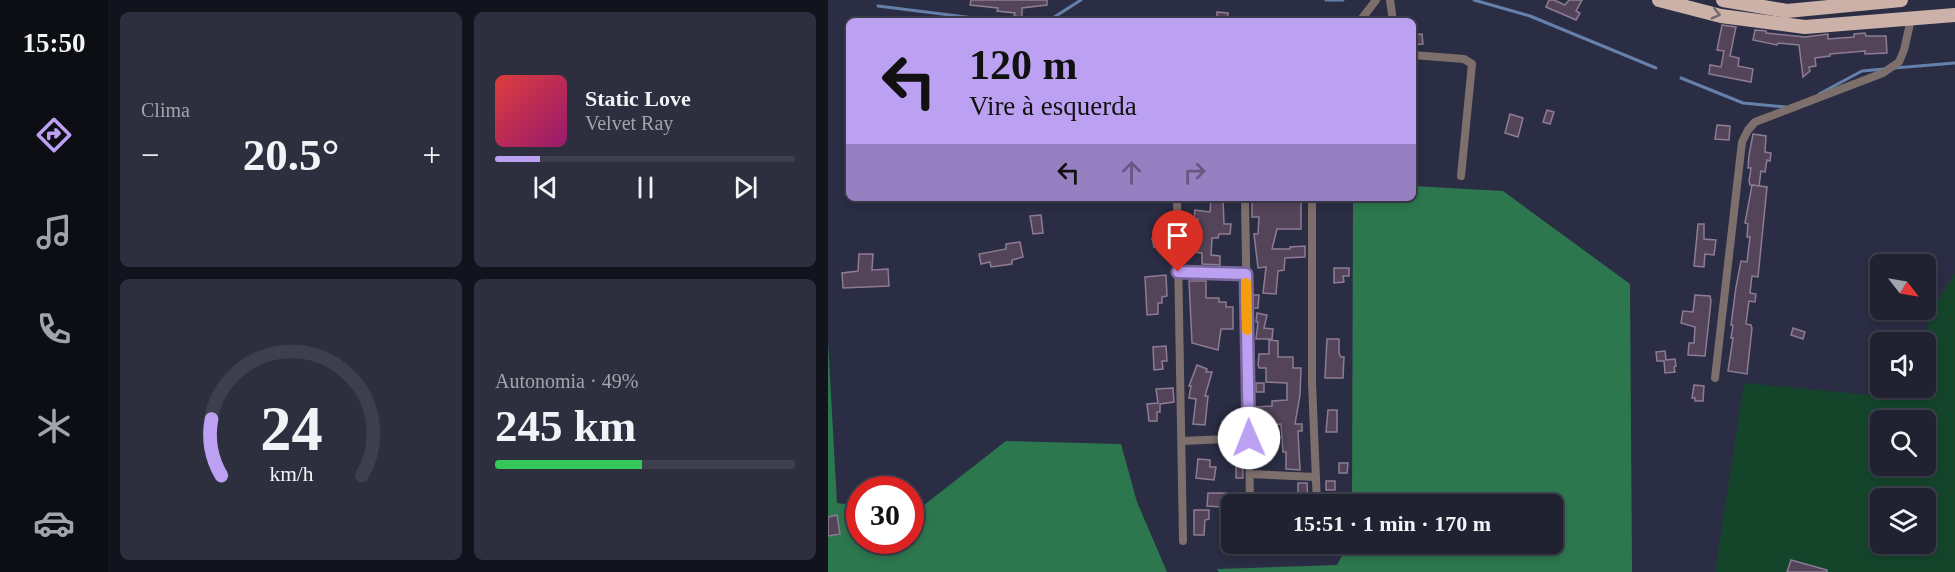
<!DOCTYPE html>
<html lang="pt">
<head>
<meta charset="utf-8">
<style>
	:root { --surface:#202232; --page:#2d2f3e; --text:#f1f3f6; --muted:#a2a4ac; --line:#3d3f4d; --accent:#bca0f2 }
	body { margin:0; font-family:Georgia,serif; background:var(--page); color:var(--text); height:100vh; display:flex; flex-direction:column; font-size:22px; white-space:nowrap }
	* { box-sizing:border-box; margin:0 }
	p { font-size:20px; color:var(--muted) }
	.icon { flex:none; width:33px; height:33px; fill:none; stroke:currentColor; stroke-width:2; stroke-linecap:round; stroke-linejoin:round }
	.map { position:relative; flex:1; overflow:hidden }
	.panel { display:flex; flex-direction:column; gap:12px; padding:12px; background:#12131c; width:720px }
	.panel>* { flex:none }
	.top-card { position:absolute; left:18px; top:18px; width:570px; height:183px; border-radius:9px; box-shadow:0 3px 9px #0003,0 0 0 2px var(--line); background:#bca0f2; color:#111; overflow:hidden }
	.needle { width:39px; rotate:121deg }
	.buttons { position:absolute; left:1042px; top:254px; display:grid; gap:12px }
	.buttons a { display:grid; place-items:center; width:66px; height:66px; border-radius:9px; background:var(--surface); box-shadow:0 3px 9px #0003,0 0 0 2px var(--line); font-size:30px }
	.speed { position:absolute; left:18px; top:476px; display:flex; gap:12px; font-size:30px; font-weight:700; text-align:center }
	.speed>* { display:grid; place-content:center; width:78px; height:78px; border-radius:50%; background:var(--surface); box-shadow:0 3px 9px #0003,0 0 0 2px var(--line); line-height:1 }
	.speed .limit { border:9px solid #d22; background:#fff; color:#111 }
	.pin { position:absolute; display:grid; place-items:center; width:51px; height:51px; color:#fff; margin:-62px -26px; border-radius:50% 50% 50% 0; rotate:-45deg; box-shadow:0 0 6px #0007 }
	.pin .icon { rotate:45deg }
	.me { position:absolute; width:66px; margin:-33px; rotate:359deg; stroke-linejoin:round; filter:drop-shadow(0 0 4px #0008) }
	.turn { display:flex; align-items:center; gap:21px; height:126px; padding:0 24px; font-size:27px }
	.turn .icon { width:78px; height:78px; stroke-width:2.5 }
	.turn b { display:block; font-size:42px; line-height:51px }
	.lanes { display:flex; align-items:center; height:57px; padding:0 24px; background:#0003; justify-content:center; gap:30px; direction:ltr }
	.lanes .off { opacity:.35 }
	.big { font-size:45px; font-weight:800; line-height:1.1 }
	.panel .widget { flex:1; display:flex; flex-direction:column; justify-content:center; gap:9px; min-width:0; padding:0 21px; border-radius:9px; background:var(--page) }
	.panel .dial { align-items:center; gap:0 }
	.dial svg { height:156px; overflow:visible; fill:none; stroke:var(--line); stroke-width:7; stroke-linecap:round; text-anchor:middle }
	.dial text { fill:var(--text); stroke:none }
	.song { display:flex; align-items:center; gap:18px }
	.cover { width:72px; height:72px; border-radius:9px; background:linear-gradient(135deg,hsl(0 70% 55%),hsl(320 70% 35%)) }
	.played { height:6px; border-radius:3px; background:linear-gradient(90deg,var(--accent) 15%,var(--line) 15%) }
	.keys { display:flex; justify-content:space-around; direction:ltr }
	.heat { display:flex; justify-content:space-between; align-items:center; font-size:33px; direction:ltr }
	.charge { height:9px; border-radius:4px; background:linear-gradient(90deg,#34c759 49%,var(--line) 0) }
	.panel .tiles { flex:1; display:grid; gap:12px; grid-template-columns:repeat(2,1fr) }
	.trip { position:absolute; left:393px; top:494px; width:342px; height:60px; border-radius:9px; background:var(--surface); box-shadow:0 3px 9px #0003,0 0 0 2px var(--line); font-weight:800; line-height:60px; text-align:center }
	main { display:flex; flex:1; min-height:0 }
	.menu { display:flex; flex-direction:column; width:108px; justify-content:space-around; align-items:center; background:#0d0e14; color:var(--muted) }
	.menu .icon { width:42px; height:42px }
	.menu .selected { color:var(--accent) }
	.menu b { font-size:27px; color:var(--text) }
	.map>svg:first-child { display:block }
</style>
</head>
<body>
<main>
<nav class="menu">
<b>15:50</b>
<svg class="icon selected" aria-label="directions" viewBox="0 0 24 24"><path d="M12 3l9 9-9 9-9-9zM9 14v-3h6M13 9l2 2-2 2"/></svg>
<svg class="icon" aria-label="music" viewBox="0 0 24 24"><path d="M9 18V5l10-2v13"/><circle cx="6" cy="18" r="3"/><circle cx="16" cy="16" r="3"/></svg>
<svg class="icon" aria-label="phone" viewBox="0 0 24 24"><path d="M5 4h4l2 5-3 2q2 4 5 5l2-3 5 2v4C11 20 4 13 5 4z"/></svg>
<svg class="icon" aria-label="climate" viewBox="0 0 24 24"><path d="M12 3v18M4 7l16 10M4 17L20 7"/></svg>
<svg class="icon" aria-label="car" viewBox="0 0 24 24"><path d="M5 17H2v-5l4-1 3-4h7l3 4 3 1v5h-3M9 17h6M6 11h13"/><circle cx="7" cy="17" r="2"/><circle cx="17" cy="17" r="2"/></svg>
</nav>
<section class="panel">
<div class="tiles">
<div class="widget"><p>Clima</p>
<div class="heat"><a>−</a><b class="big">20.5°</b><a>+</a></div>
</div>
<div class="widget">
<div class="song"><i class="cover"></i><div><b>Static Love</b><p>Velvet Ray</p></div></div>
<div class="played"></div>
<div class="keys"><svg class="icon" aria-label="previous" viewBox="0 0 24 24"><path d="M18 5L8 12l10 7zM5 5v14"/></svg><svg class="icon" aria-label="pause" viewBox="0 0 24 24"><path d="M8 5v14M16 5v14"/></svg><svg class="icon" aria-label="next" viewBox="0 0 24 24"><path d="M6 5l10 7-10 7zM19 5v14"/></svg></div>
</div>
<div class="widget dial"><svg viewBox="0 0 100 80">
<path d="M14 69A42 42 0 1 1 86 69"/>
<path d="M14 69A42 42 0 0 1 9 40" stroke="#bca0f2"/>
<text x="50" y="56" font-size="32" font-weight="700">24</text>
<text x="50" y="72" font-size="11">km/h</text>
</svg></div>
<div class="widget"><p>Autonomia · 49%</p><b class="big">245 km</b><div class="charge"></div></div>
</div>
</section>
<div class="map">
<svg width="1127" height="572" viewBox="0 0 1127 572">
	<rect width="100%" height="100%" fill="#2a2d43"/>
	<path fill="#14452b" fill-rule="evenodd" d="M1127,273v299h-240l29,-189 166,16 3,-12h13v-45h-2l7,-30zM1053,420h45v45h-45zM1053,498h45v45h-45z"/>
	<g fill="#2d774f">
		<polygon points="585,186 675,191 802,284 804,572 391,572 389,569 509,565 521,543 724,543 724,504 524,504 525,198 585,198"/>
		<polygon points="0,341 9,503 31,506 32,540 82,540 83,511 87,512 178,441 293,444 309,502 339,572 0,572"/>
	</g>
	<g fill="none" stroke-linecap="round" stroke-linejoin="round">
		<g stroke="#6580ab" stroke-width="3">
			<polyline points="498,0 515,0"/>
			<polyline points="646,0 702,16 828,68"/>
			<polyline points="50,6 170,21"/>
			<polyline points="220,21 253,0"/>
			<polyline points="1066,68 1127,63"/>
			<polyline points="853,78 915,103 958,107"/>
			<polyline points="991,94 1034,71 1056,69"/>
		</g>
	</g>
	<g fill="#54445a" stroke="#8d7c93" stroke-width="1.5">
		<polygon points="143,0 219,0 219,5 194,8 194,17 186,16 187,13 169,11 170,8 142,5"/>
		<polygon points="721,0 726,0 737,5 741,0 754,0 748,11 752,13 748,20 718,7"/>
		<polygon points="389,12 400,13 400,21 389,21"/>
		<polygon points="894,25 908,27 902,56 911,58 910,66 925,69 923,82 881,74 882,65 893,67 896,51 889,50"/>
		<polygon points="927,30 938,31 938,33 977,37 1000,34 1000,39 1026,37 1026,34 1037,33 1038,36 1058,36 1059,53 1037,54 1037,51 1002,54 1002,56 987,58 988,66 981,67 982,71 975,77 971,45 950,43 949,45 925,40"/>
		<polygon points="594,34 595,44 585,45 585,35"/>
		<polygon points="719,110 726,112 722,124 715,122"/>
		<polygon points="682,114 695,118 690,137 677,133"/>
		<polygon points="889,125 902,126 901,140 887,139"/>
		<polygon points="925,134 938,136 937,152 943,153 942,161 939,160 937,172 933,171 931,186 922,185 921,181 923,168 920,168 921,155"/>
		<polygon points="924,185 939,187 930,277 924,276 922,293 928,294 927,302 921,301 918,324 923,325 924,328 919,374 900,371 905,338 903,338 905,325 903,325 908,287 913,261 919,262 922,237 919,237 920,224 917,223"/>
		<polygon points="383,198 395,198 396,224 403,224 402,234 391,234 390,238 384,238 383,255 392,256 392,265 374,264 374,253 366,252 366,245 369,245 370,219 366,219 367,210 382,212"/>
		<polygon points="424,198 473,198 473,229 449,229 444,249 462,249 462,247 477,246 477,257 457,258 456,270 450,271 448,294 435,293 438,267 430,268 426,234 430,234 431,217 424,217"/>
		<polygon points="213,215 215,233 205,234 202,216"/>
		<polygon points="870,224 876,224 876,239 888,240 886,255 877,254 876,267 866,266"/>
		<polygon points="337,236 338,247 329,248 329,246 326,247 324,238"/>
		<polygon points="192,242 195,257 184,260 184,264 163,267 162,262 153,264 151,254 178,249 178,244"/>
		<polygon points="31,254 45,254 44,270 60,269 61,286 15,288 14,273 30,271"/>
		<polygon points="506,268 521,268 521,276 515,276 516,282 506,283"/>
		<polygon points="338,275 339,296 334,297 334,303 330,303 330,314 319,315 317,277"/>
		<polygon points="361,281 378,281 378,298 391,298 391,302 398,302 398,307 405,307 405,329 393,329 390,350 364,343"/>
		<polygon points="425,295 431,295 430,308 425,308"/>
		<polygon points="867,295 882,296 883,301 877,356 860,355 861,343 866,343 867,327 853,323 855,311 865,312"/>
		<polygon points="429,313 439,315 436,328 445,329 444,339 428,339 430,322 428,322"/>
		<polygon points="965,328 977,332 975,339 963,335"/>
		<polygon points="499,339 511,339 511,353 513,357 516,357 515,378 497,378"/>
		<polygon points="441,340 450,341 450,357 465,357 465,368 473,368 472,395 467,424 474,424 474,431 470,431 472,470 458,469 458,452 455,452 453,424 427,426 427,407 444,406 444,401 459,400 459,383 438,382 438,368 431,368 430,365 431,354 441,354"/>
		<polygon points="338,346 339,361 334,361 335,369 326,370 325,347"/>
		<polygon points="837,351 838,360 847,359 848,366 846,367 847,372 837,373 836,361 829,361 828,352"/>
		<polygon points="369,365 379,369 378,372 384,372 377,396 380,396 377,425 365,424 368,399 361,398 363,386 361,386"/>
		<rect x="428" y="383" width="8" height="9"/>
		<polygon points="866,385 876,386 875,401 867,401 867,398 864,398"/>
		<polygon points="345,388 346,402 332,404 332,412 329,412 329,421 321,421 319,404 330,403 328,389"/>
		<polygon points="500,410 509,410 509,432 498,432"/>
		<polygon points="409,421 409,430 395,431 394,422"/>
		<polygon points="405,453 414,453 415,478 408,478 408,464 406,464"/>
		<polygon points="370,459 382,460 382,467 388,467 386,480 368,478"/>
		<polygon points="511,463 520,463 519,473 511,473"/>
		<rect x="498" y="481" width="9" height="9"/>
		<polygon points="470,483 479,483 480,503 438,504 438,493 470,493"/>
		<polygon points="380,493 399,493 399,502 394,502 394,507 379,506"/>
		<polygon points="366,510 381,510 381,519 377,520 376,535 366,535"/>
		<polygon points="9,515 12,534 0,536 0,517"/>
		<polygon points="963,560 999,570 999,572 959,572"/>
	</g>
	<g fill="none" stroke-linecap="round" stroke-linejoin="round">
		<g stroke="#7d706c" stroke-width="8">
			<polyline points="562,0 565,21"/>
			<polyline points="532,21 548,0"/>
			<polyline points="585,55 636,59 644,64 633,176"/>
			<polyline points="349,198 355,541"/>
			<polyline points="417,198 422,504"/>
			<polyline points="484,198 484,383 489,504"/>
			<polyline points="350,271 418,274"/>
			<polyline points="887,378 914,142 920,130 927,122 1055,73 1071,62 1076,50 1083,19"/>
			<polyline points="354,441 421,438"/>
			<polyline points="422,474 488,477"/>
		</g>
		<g stroke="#ccb1a8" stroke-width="14">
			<polyline points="831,0 893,16 977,27 1127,15"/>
			<polyline points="895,0 959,11 1073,0"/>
		</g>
	</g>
	<defs><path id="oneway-chevron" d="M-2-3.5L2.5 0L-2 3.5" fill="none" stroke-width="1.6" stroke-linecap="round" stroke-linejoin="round" transform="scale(1.5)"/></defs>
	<use stroke="#736870" href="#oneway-chevron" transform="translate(888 14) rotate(13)"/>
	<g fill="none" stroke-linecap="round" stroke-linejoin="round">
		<g stroke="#7a689d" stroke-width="15">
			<polyline id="route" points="350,272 418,274 421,438"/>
		</g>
		<use href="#route" stroke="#bca0f2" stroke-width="10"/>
		<polyline stroke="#f59e0b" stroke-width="10" points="418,283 419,330"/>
	</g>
</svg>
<div class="buttons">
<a><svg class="needle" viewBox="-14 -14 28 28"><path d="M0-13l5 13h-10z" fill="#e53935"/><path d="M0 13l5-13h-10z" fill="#a2a4ac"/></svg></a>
<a><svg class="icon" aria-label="sound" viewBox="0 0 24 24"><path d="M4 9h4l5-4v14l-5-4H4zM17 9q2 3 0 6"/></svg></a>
<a><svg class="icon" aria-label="search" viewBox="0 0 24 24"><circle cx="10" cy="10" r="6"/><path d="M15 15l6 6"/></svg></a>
<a><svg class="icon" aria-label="layers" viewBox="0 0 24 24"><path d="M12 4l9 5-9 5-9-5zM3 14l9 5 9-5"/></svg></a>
</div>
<div class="speed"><div class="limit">30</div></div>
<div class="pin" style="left:350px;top:272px;background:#d93025"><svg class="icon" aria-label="arrive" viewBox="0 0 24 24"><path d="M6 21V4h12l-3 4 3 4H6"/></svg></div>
<svg class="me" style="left:421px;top:438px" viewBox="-20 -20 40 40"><circle r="19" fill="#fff"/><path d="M0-13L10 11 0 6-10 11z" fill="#bca0f2"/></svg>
<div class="trip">15:51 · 1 min · 170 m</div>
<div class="top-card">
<div class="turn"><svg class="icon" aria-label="left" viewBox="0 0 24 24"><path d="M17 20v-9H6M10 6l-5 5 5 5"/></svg><div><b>120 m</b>Vire à esquerda</div></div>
<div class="lanes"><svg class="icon" aria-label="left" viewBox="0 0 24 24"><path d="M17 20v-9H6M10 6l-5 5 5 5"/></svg><svg class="icon off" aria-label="ahead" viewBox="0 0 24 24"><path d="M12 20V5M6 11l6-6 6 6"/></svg><svg class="icon off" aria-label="right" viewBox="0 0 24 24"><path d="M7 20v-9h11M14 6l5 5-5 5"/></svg></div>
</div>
</div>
</main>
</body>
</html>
